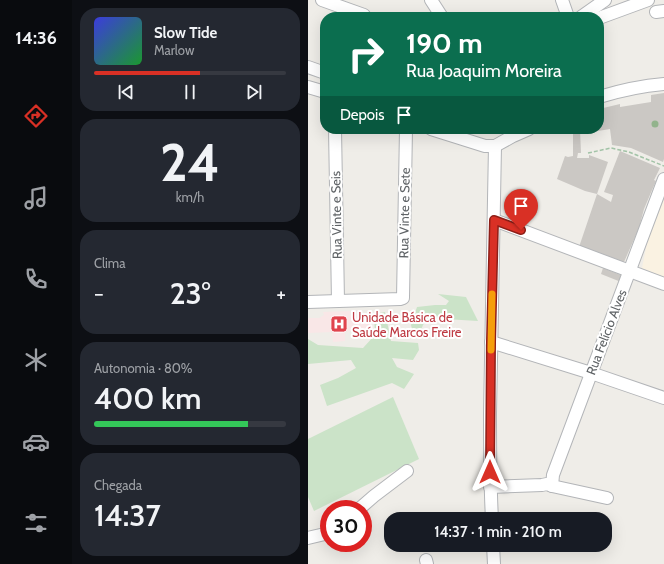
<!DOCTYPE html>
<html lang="pt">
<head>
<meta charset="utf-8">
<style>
	:root { --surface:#171b24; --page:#242831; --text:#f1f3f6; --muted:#9ea1a6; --line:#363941; --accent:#d93025 }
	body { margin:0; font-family:Cabin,sans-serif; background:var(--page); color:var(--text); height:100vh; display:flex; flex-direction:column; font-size:15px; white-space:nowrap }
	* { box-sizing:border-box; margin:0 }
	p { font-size:13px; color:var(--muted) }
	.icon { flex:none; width:22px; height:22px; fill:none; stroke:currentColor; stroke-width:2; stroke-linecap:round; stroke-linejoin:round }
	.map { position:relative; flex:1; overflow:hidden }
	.drawer { display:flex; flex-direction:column; gap:8px; padding:8px; background:#0d0f14; width:236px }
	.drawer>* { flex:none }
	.banner { position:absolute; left:12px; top:12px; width:284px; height:122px; border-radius:16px; box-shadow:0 4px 16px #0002; background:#0b6e4f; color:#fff; overflow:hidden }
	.speed { position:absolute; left:12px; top:500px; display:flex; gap:8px; font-size:20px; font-weight:700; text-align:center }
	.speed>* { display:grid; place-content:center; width:52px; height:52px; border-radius:50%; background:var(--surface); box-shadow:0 4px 16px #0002; line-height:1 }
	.speed .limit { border:6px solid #d22; background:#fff; color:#111 }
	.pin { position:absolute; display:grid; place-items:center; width:34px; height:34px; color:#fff; margin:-41px -17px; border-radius:50% 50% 50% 0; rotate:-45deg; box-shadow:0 0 4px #0007 }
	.pin .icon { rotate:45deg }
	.me { position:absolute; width:44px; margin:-22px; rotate:0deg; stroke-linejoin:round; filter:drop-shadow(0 0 3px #0008) }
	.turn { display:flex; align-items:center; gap:14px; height:84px; padding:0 20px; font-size:18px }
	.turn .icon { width:52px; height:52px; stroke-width:2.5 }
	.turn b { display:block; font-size:28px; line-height:34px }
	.then { display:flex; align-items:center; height:38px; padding:0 20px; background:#0003; gap:8px; font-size:15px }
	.big { font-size:30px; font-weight:600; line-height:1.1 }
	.drawer .card { flex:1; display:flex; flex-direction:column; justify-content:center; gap:6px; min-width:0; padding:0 14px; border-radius:16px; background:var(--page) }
	.drawer .dial { align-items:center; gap:0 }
	.dial b { font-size:52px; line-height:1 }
	.song { display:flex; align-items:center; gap:12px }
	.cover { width:48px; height:48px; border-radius:6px; background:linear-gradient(135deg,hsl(240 70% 55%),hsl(130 70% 35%)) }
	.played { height:4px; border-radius:2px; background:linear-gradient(90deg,var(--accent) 55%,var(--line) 55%) }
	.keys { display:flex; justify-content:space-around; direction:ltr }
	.heat { display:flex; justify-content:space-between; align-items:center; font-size:22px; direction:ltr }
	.charge { height:6px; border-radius:3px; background:linear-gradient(90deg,#34c759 80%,var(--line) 0) }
	.trip { position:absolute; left:76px; top:512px; width:228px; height:40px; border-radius:16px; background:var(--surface); box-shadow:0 4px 16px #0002; font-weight:600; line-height:40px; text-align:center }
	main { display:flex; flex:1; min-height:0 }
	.dock { display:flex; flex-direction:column; width:72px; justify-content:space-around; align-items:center; background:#090b0e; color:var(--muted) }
	.dock .icon { width:28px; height:28px }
	.dock .current { color:var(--accent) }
	.dock b { font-size:18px; color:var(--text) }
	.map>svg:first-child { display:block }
</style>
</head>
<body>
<main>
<nav class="dock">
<b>14:36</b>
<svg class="icon current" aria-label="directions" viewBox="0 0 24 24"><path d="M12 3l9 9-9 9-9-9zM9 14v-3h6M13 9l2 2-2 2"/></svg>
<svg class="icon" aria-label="music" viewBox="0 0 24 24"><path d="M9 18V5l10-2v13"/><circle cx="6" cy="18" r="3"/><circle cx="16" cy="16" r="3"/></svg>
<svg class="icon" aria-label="phone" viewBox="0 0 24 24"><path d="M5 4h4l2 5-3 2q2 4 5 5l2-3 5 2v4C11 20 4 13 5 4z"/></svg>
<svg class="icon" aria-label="climate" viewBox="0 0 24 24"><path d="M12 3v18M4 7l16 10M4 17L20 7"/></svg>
<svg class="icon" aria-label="car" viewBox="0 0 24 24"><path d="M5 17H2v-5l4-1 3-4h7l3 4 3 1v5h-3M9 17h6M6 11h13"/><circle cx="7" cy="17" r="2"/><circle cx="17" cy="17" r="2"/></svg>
<svg class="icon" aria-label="filters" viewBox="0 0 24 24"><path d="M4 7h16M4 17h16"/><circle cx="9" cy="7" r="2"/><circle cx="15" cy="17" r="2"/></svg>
</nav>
<section class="drawer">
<div class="card">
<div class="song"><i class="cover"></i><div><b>Slow Tide</b><p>Marlow</p></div></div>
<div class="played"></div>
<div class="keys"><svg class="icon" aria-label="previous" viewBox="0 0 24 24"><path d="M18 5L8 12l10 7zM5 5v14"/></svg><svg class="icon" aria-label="pause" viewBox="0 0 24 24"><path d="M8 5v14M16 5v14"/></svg><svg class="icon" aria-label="next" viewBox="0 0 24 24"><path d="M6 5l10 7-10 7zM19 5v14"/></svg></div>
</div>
<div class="card dial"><b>24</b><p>km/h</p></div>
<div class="card"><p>Clima</p>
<div class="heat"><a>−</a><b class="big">23°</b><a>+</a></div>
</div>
<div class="card"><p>Autonomia · 80%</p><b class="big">400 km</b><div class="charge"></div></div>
<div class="card"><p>Chegada</p><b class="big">14:37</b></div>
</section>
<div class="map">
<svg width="356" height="564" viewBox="0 0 356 564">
	<rect width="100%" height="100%" fill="#efede8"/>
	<polygon fill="#faf2e2" points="356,199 356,277 334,268 339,243"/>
	<polygon fill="#f9e7e7" points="42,311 42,315 62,315 62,330 37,331 37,341 25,342 24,332 0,333 0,318 11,318 16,315 15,312"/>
	<g fill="#cbe3c8">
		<polygon points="130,294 158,297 170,321 120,318 115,325 111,335 105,332 103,325 109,307 127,305 138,305 141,301"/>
		<polygon points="77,312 83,341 110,343 111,350 105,360 84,358 89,367 106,374 96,389 84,383 19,406 12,385 30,378 48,368 43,360 0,364 0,339 10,345 55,348 67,335 66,314"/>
		<polygon points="85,397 111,459 6,511 0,497 0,439"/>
	</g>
	<g fill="#cbc8c4">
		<polygon points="356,93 356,159 355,162 323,148 304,145 302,129 278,133 278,129 291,129 291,109 312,104 312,107 343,102 343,95"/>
		<polygon points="265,129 272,129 273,153 270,153 269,158 281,158 281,155 300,162 289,194 303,202 305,195 296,192 312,151 352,168 346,180 348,181 344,190 336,209 331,228 316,262 284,250 271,247 289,194 277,191 249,179 257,156 260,157 265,156"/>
		<polygon points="295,268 315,276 313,282 293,274"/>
	</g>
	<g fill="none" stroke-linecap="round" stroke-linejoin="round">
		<g stroke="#b3b5b8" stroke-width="14">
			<g id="minor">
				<polyline points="14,0 56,15"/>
				<polyline points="123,0 134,17"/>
				<polyline points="254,0 260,17"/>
				<polyline points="348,12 356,11"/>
				<polyline points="273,17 297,0"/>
				<polyline points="291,18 340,0"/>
				<polyline points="0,67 17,73"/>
				<polyline points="0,87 17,92"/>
				<path d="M291,97c23,-7 41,-11 65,-13"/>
				<polyline points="27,129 30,301"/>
				<polyline points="123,129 177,146 187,146 205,136 221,129"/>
				<polyline points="186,220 356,284"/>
				<polyline points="0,302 92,299 95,298 98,129"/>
				<polyline points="183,342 283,373 356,398"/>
				<polyline points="244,486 299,498"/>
				<polyline points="182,487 234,485 239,484 244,486 245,475 356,179"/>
				<polyline points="51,509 66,496 99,471"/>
				<path d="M184,519c-2,-35 -2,-71 -2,-106 1,-89 4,-178 5,-267"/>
				<polyline points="0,538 21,533"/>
				<polyline points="185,545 186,564"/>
				<polyline points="118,560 119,564"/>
			</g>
		</g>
		<polyline stroke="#a2c3a7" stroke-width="1.5" stroke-dasharray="4 2" stroke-linecap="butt" points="280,153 303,148 321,152 356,166"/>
		<use href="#minor" stroke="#fff" stroke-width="12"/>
	</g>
	<circle fill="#92b38c" cx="347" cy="124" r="3.5"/>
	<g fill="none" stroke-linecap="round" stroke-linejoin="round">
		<g stroke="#8d1f18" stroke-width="10">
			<polyline id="route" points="182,472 183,342 186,220 213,230"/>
		</g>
		<use href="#route" stroke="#d93025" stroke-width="7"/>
		<polyline stroke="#f59e0b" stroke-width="7" points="183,350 184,294"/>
	</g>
	<defs>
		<g id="hospital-square" transform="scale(0.9)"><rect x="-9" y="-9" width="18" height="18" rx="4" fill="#e0444e" stroke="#fff"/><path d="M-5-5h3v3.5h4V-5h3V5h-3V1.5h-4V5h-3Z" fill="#fff"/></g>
	</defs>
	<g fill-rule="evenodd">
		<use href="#hospital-square" x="31" y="324"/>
	</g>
	<g text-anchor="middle" stroke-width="4" stroke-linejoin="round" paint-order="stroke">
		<g font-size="13" fill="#5f6366" stroke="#fff">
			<text transform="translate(96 213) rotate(-89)" y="5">Rua Vinte e Sete</text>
			<text transform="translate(28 215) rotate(-91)" y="5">Rua Vinte e Seis</text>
			<text transform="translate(298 332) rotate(-69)" y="5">Rua Felício Alves</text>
		</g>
		<g font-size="13" fill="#be3a42" stroke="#fff" text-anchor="start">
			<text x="44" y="322">Unidade Básica de<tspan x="44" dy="15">Saúde Marcos Freire</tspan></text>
		</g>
	</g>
</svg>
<div class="speed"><div class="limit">30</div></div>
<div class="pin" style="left:213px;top:230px;background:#d93025"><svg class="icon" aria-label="arrive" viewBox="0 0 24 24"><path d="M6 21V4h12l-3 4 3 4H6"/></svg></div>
<svg class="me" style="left:182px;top:472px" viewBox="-20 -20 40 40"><path d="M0-17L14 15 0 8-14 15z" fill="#d93025" stroke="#fff" stroke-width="4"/></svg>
<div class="trip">14:37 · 1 min · 210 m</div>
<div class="banner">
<div class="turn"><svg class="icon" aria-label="right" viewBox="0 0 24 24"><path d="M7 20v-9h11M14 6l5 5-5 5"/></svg><div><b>190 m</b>Rua Joaquim Moreira</div></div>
<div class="then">Depois<svg class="icon" aria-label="arrive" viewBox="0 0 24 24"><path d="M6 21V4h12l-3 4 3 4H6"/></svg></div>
</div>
</div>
</main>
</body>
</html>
